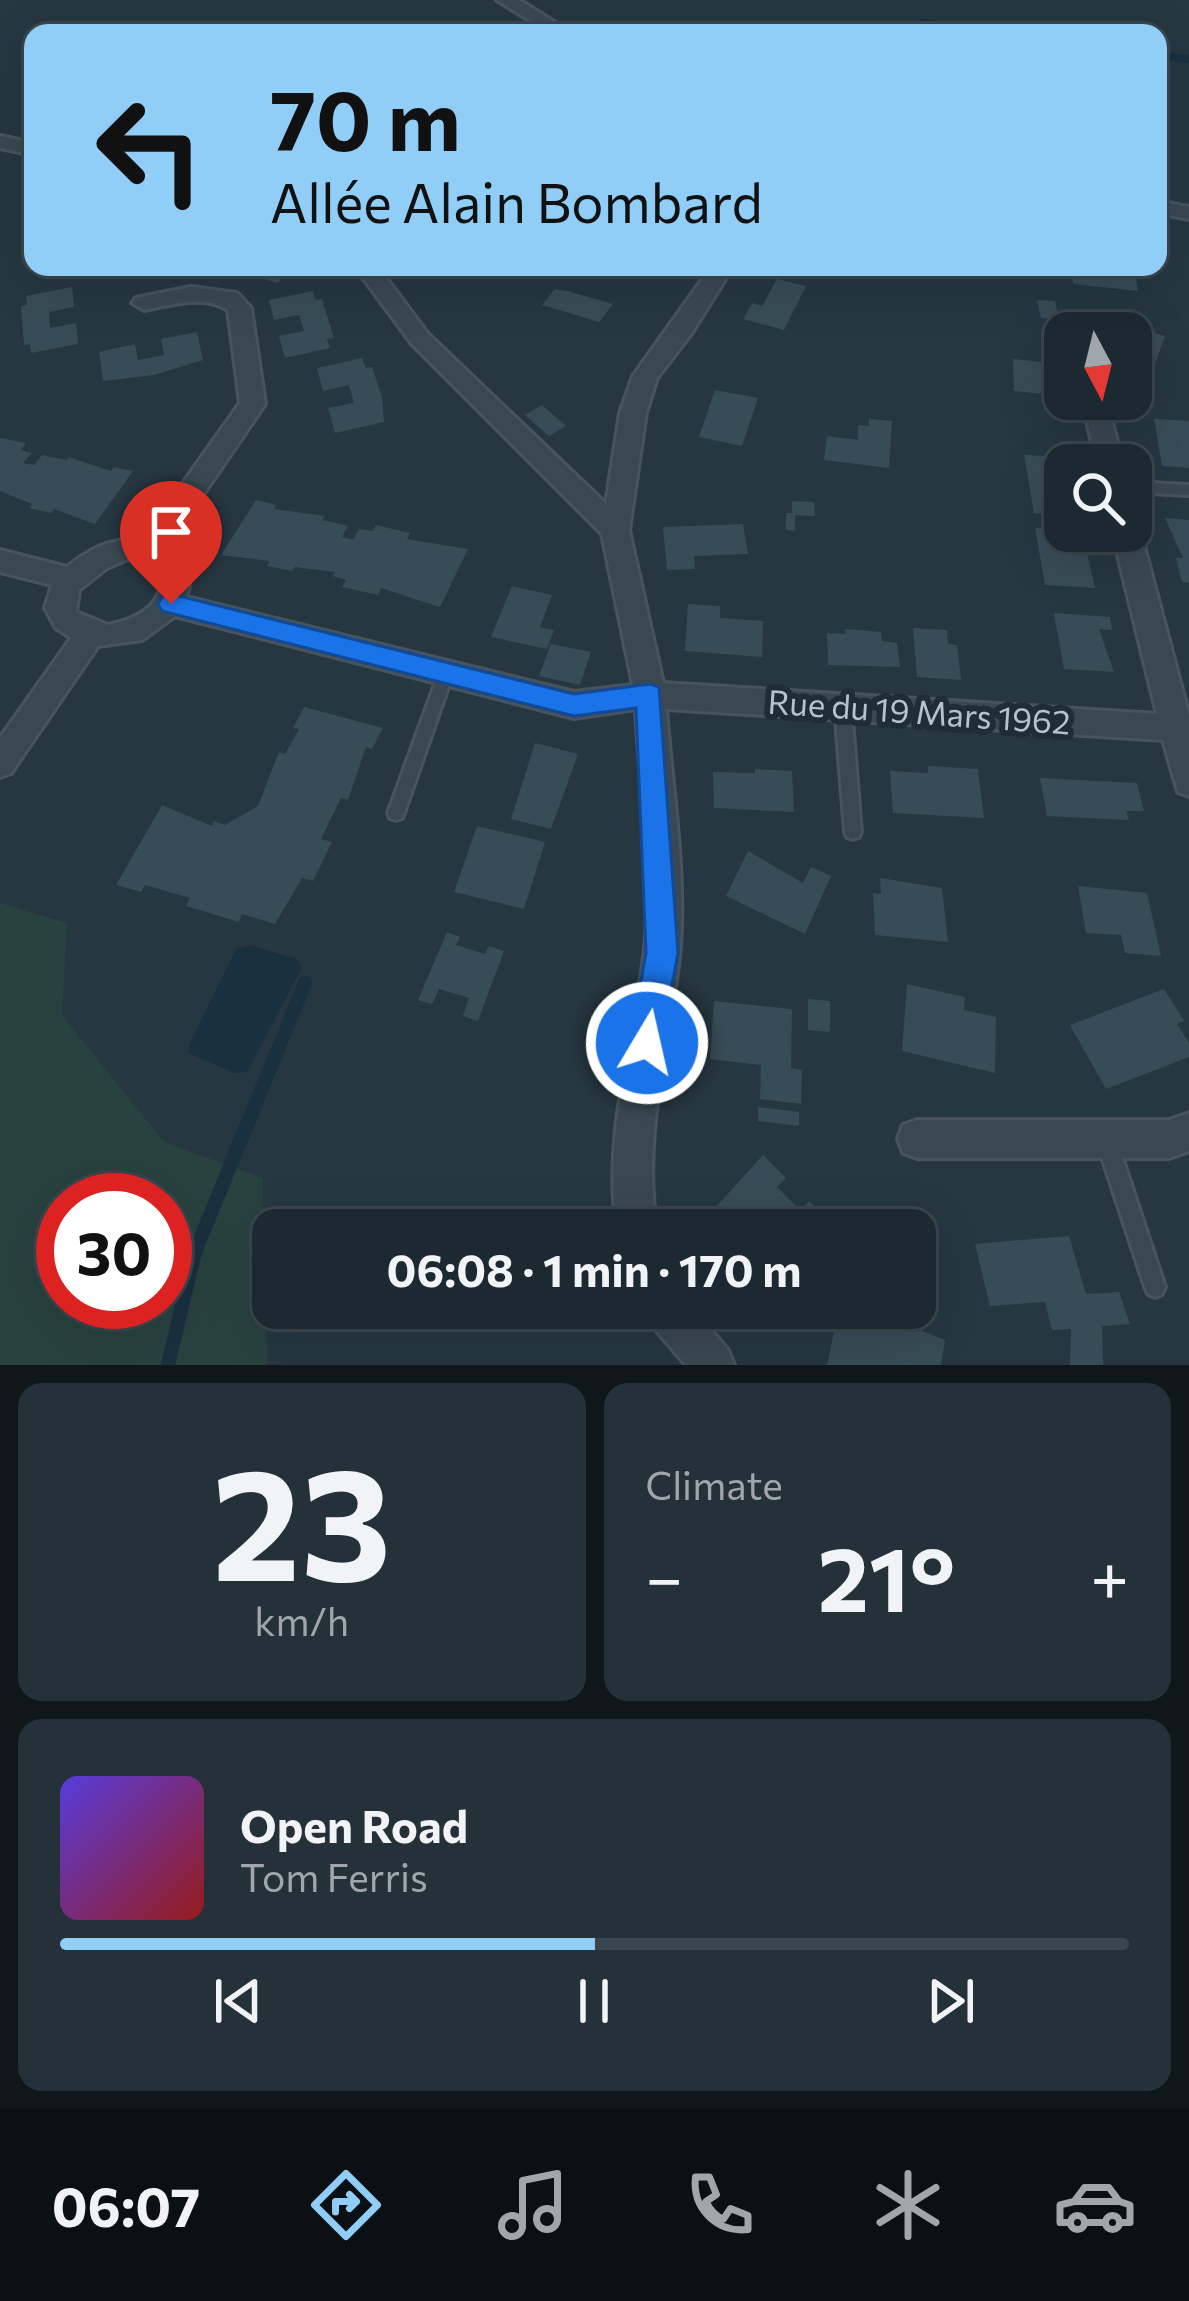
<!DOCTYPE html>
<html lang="en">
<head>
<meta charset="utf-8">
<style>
	:root { --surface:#1c2931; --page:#253139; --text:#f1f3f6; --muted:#a0a6ab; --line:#3a454d; --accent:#90cdf7 }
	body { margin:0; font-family:Commissioner,sans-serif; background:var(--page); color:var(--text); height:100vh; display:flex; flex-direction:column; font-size:45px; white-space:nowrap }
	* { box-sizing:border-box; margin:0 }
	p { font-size:39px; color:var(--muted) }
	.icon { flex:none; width:66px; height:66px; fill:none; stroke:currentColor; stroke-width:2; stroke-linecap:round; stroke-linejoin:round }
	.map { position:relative; height:1365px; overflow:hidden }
	.drawer { display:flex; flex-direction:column; gap:18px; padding:18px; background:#0f171b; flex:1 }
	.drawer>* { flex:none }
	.hud { position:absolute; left:24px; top:24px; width:1143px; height:252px; border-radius:24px; box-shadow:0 12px 48px #0002,0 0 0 3px var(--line); background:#90cdf7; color:#111; overflow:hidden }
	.needle { width:78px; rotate:173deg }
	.tools { position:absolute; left:1044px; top:312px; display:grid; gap:24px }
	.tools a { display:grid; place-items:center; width:108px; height:108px; border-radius:24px; background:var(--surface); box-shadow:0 12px 48px #0002,0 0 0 3px var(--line); font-size:60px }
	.speed { position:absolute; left:36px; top:1173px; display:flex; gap:24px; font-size:60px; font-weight:700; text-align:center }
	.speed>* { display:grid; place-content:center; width:156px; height:156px; border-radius:50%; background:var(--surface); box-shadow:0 12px 48px #0002,0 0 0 3px var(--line); line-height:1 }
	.speed .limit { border:18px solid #d22; background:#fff; color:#111 }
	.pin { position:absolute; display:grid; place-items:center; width:102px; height:102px; color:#fff; margin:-123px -51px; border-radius:50% 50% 50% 0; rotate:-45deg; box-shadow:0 0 12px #0007 }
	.pin .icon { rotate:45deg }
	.me { position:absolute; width:132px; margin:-66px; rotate:9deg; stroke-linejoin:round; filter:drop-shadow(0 0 9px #0008) }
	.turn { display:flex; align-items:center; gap:42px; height:252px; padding:0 48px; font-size:54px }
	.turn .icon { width:156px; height:156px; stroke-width:2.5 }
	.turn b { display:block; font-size:84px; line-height:102px }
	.big { font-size:90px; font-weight:700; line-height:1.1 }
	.drawer .tile { flex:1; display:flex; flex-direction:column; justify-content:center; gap:18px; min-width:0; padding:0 42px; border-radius:24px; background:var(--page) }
	.drawer .dial { align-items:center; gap:0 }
	.dial b { font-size:156px; line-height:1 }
	.song { display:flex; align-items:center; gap:36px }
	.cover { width:144px; height:144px; border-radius:18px; background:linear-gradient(135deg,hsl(250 70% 55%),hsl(0 70% 35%)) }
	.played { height:12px; border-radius:6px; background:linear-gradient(90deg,var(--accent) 50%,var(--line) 50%) }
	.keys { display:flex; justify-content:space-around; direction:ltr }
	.heat { display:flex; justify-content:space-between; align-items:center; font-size:66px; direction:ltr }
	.drawer .tiles { flex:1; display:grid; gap:18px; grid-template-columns:1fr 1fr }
	.tile:last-child { grid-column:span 2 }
	.trip { position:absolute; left:252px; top:1209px; width:684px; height:120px; border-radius:24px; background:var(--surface); box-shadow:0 12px 48px #0002,0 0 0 3px var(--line); font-weight:700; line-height:120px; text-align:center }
	.tab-bar { display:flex; height:192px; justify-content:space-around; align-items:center; background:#0b1014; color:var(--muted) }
	.tab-bar .icon { width:84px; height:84px }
	.tab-bar .on { color:var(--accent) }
	.tab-bar b { font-size:54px; color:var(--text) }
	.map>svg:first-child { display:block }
</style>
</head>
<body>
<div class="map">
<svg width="1189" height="1365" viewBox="0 0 1189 1365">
	<rect width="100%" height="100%" fill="#263741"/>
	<path fill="#284240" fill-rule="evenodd" d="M0,903l67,20 -5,92 102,127 99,36 4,187h-267zM63,1200h102v102h-102z"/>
	<polygon fill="#19303f" points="250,945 297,959 302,967 247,1072 234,1073 189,1053 189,1045 236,949"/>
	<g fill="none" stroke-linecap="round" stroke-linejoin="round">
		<g stroke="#19303f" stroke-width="8">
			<polyline points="923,23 985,33"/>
			<polyline points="1158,56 1189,59"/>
		</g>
		<polyline stroke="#19303f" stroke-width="14" points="168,1365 195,1252 305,983"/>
	</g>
	<g fill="#384c57">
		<polygon points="257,267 294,267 277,283 250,274"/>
		<polygon points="1071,267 1120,267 1120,271 1135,273 1138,291 1073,284"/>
		<polygon points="777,279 806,286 784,330 743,319 752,303 762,306"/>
		<polygon points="72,287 74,307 49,312 50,328 76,323 78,344 31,353 30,344 24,345 21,306 27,305 26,296"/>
		<polygon points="555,289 567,291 613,304 599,322 542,305"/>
		<polygon points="313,291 315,300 322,299 334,338 327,339 330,348 285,358 279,336 304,331 299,315 274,320 269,300"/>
		<polygon points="1037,300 1055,301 1059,319 1041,318"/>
		<polygon points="1132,327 1165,336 1151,375 1131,369"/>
		<polygon points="197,332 203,360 154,375 103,381 99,352 135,344 138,360 164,355 161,339"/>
		<polygon points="362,358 366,368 372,367 382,397 384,422 335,433 328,408 354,403 349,385 323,391 317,368"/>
		<polygon points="1013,359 1051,363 1052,385 1045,383 1046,394 1014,391"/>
		<polygon points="715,390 758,398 742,446 699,437"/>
		<polygon points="542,405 566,426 549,436 525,415"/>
		<polygon points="869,419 892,421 889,468 824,460 827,436 858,440 858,425 869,426"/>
		<polygon points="1154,419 1189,421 1189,468 1162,466"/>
		<polygon points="0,438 26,443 21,450 32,453 23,463 34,465 42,455 66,460 69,457 111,471 114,467 133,471 95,524 54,509 51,513 29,508 32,504 0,491"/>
		<polygon points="1024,455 1070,457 1072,465 1065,465 1065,515 1034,513"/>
		<polygon points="256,500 276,505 274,509 325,516 322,520 348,526 342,537 353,540 359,529 373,531 376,525 410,533 407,539 468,549 440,607 381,588 378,595 342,587 346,580 333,576 335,572 295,567 292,571 267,566 270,561 221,555"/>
		<polygon points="792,501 814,502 815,516 795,515 795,531 786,530 786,513 792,513"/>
		<polygon points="1165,518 1189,520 1189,583 1182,582 1176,558 1183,558"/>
		<polygon points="743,524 748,554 694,556 695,569 667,570 663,527"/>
		<polygon points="1035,528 1075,531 1080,552 1087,553 1095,588 1045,585"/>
		<polygon points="512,586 552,595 540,627 554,630 547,649 491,637"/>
		<polygon points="688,604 720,606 720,618 763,621 762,657 685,651"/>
		<polygon points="1054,613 1110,617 1112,630 1099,629 1114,672 1064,669"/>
		<polygon points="913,628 947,630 948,644 957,645 961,680 917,677"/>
		<polygon points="845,629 881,632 882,641 897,643 900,667 828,665 827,633 846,634"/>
		<polygon points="551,644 591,652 580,685 539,676"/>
		<polygon points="304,707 383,728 372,749 366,747 348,800 341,798 321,839 332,842 313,881 302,878 275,924 242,914 239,922 186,906 190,898 145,885 141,892 116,885 162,805 212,826 214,821 225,825 258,806 279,752 285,754 299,729 293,728"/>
		<polygon points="535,743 578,754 551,829 511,819"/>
		<polygon points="928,766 978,769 984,818 893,813 890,771 928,773"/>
		<polygon points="755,769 792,771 794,812 714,808 713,772 755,773"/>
		<polygon points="1040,778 1137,783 1144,811 1126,811 1129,820 1047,816"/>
		<polygon points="477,826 545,842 524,909 454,892"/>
		<polygon points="748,851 803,883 811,867 831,876 805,934 726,896"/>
		<polygon points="880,878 942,888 948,942 875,935 873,893 881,894"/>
		<polygon points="1078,886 1147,893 1161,956 1125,953 1121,935 1086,933"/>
		<polygon points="447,932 460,937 456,945 485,954 489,946 504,951 478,1021 463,1016 469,998 439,989 432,1004 418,1000"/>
		<polygon points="907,984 965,997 964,1010 996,1017 995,1073 902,1051"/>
		<polygon points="1164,989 1184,1021 1177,1024 1189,1043 1189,1057 1106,1089 1070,1025"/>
		<polygon points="808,999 830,1001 830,1032 808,1030"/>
		<polygon points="714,1001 792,1009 791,1068 802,1070 801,1104 760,1099 761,1065 710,1059"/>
		<polygon points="758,1107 799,1112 799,1126 758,1121"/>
		<polygon points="763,1155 786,1178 777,1187 801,1211 809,1201 833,1225 828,1230 695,1230"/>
		<polygon points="1069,1236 1086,1294 1119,1292 1130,1324 1102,1326 1103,1365 1070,1365 1071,1329 1052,1330 1045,1302 990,1306 975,1244"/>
		<polygon points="839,1308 870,1316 872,1308 883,1308 923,1324 922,1331 945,1340 941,1365 827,1365"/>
	</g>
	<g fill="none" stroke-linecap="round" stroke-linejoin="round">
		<g stroke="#47545d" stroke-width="6">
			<g id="lane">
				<polygon points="1131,482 1189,485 1189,495 1131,492"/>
				<polygon points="446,667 451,669 453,673 404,813 402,818 396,820 390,818 388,813 439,673 441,669"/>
				<polygon points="843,701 848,703 851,707 861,832 859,837 853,839 847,837 845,832 835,707 838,703"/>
				<polygon points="1107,1132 1114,1135 1117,1142 1165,1287 1162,1294 1155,1297 1148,1294 1145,1287 1097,1142 1100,1135"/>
			</g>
		</g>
		<g stroke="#47545d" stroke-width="6">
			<g id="street">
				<polygon points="497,0 519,0 572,33 550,33"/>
				<polygon points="0,136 33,143 33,155 0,148"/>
				<polygon points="1158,201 1189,207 1189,219 1158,213"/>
				<path d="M355,267h23l50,67 178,170 14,-91 13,-37 78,-109h22l-42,67 -34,44 -11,35 -17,117 34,153 494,31 -45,-183h19v-9l9,9 49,185v80l-11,-4 -15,-52 -497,-31c6,80 21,167 13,248 -10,92 -38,180 -22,273h-40c-14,-93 15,-181 27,-273 10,-80 -4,-167 -8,-248l-62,9 -399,-102 -33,24 -44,6 -87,127 -11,4v-39l71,-100 -15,-10 -11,-20 7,-23 -52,-13v-22l67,17c20,-16 48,-32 74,-25l99,-139 -12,-93c-24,-16 -57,-5 -84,0l-12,-7 4,-5 55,-11 46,6 14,15 14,96 -99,145c17,12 29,26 20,48l388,95 59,-7 -31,-151 -190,-190zM128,559l21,6 11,10c5,31 -26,45 -52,50l-32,-13 3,-22 28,-22z"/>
				<polygon points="1082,399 1106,399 1123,465 1097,465"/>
				<polygon points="1189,1113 1189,1151 1169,1158 917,1158 903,1153 898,1139 903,1125 917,1120 1169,1120"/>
				<polygon points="644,1308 692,1308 728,1350 734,1365 686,1365 650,1323"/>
			</g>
		</g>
		<use href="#lane" fill="#3a4851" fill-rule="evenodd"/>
		<use href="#street" fill="#3a4851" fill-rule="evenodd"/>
	</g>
	<polygon fill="#1a73e8" stroke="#114b97" stroke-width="3" points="171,594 574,694 650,684 659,687 678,953 659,1055 647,1060 635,1055 630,1043 646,953 636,708 574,716 162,611 158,604 162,597"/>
	<g text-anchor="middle" stroke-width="12" stroke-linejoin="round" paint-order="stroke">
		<g font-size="33" fill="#b7c3cb" stroke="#1f2d36">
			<text transform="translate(919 712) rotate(4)" y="12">Rue du 19 Mars 1962</text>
		</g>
	</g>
</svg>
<div class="tools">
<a><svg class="needle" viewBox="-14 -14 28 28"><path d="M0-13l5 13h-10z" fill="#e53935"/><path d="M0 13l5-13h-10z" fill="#a0a6ab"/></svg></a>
<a><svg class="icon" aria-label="search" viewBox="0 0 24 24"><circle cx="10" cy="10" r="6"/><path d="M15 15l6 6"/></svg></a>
</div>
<div class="speed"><div class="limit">30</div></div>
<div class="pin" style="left:171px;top:604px;background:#d93025"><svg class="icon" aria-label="arrive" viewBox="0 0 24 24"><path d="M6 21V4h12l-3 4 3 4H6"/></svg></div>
<svg class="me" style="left:647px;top:1043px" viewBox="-20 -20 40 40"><circle r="17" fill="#1a73e8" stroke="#fff" stroke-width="3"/><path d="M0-11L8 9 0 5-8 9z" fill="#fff"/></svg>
<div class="trip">06:08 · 1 min · 170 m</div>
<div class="hud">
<div class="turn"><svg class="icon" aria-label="left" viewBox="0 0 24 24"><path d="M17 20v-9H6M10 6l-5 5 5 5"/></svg><div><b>70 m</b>Allée Alain Bombard</div></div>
</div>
</div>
<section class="drawer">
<div class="tiles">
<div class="tile dial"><b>23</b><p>km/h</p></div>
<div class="tile"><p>Climate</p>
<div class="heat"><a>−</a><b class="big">21°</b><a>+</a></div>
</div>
<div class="tile">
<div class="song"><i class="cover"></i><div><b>Open Road</b><p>Tom Ferris</p></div></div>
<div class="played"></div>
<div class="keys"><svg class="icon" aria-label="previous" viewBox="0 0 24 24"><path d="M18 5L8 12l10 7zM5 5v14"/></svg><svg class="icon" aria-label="pause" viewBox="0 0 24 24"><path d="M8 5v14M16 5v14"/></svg><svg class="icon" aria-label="next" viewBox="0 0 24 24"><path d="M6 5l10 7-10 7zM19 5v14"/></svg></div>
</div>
</div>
</section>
<nav class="tab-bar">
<b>06:07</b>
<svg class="icon on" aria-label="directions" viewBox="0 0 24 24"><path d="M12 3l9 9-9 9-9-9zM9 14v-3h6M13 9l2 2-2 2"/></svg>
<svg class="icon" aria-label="music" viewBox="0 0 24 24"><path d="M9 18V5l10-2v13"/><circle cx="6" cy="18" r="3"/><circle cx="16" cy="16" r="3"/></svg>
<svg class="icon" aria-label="phone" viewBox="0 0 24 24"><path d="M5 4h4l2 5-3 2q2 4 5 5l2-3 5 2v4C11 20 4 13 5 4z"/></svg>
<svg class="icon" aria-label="climate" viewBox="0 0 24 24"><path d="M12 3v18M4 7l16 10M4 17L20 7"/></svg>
<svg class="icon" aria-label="car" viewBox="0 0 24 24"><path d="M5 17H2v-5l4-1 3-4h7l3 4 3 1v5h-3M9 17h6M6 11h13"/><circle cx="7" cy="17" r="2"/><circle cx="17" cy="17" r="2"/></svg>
</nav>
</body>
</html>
